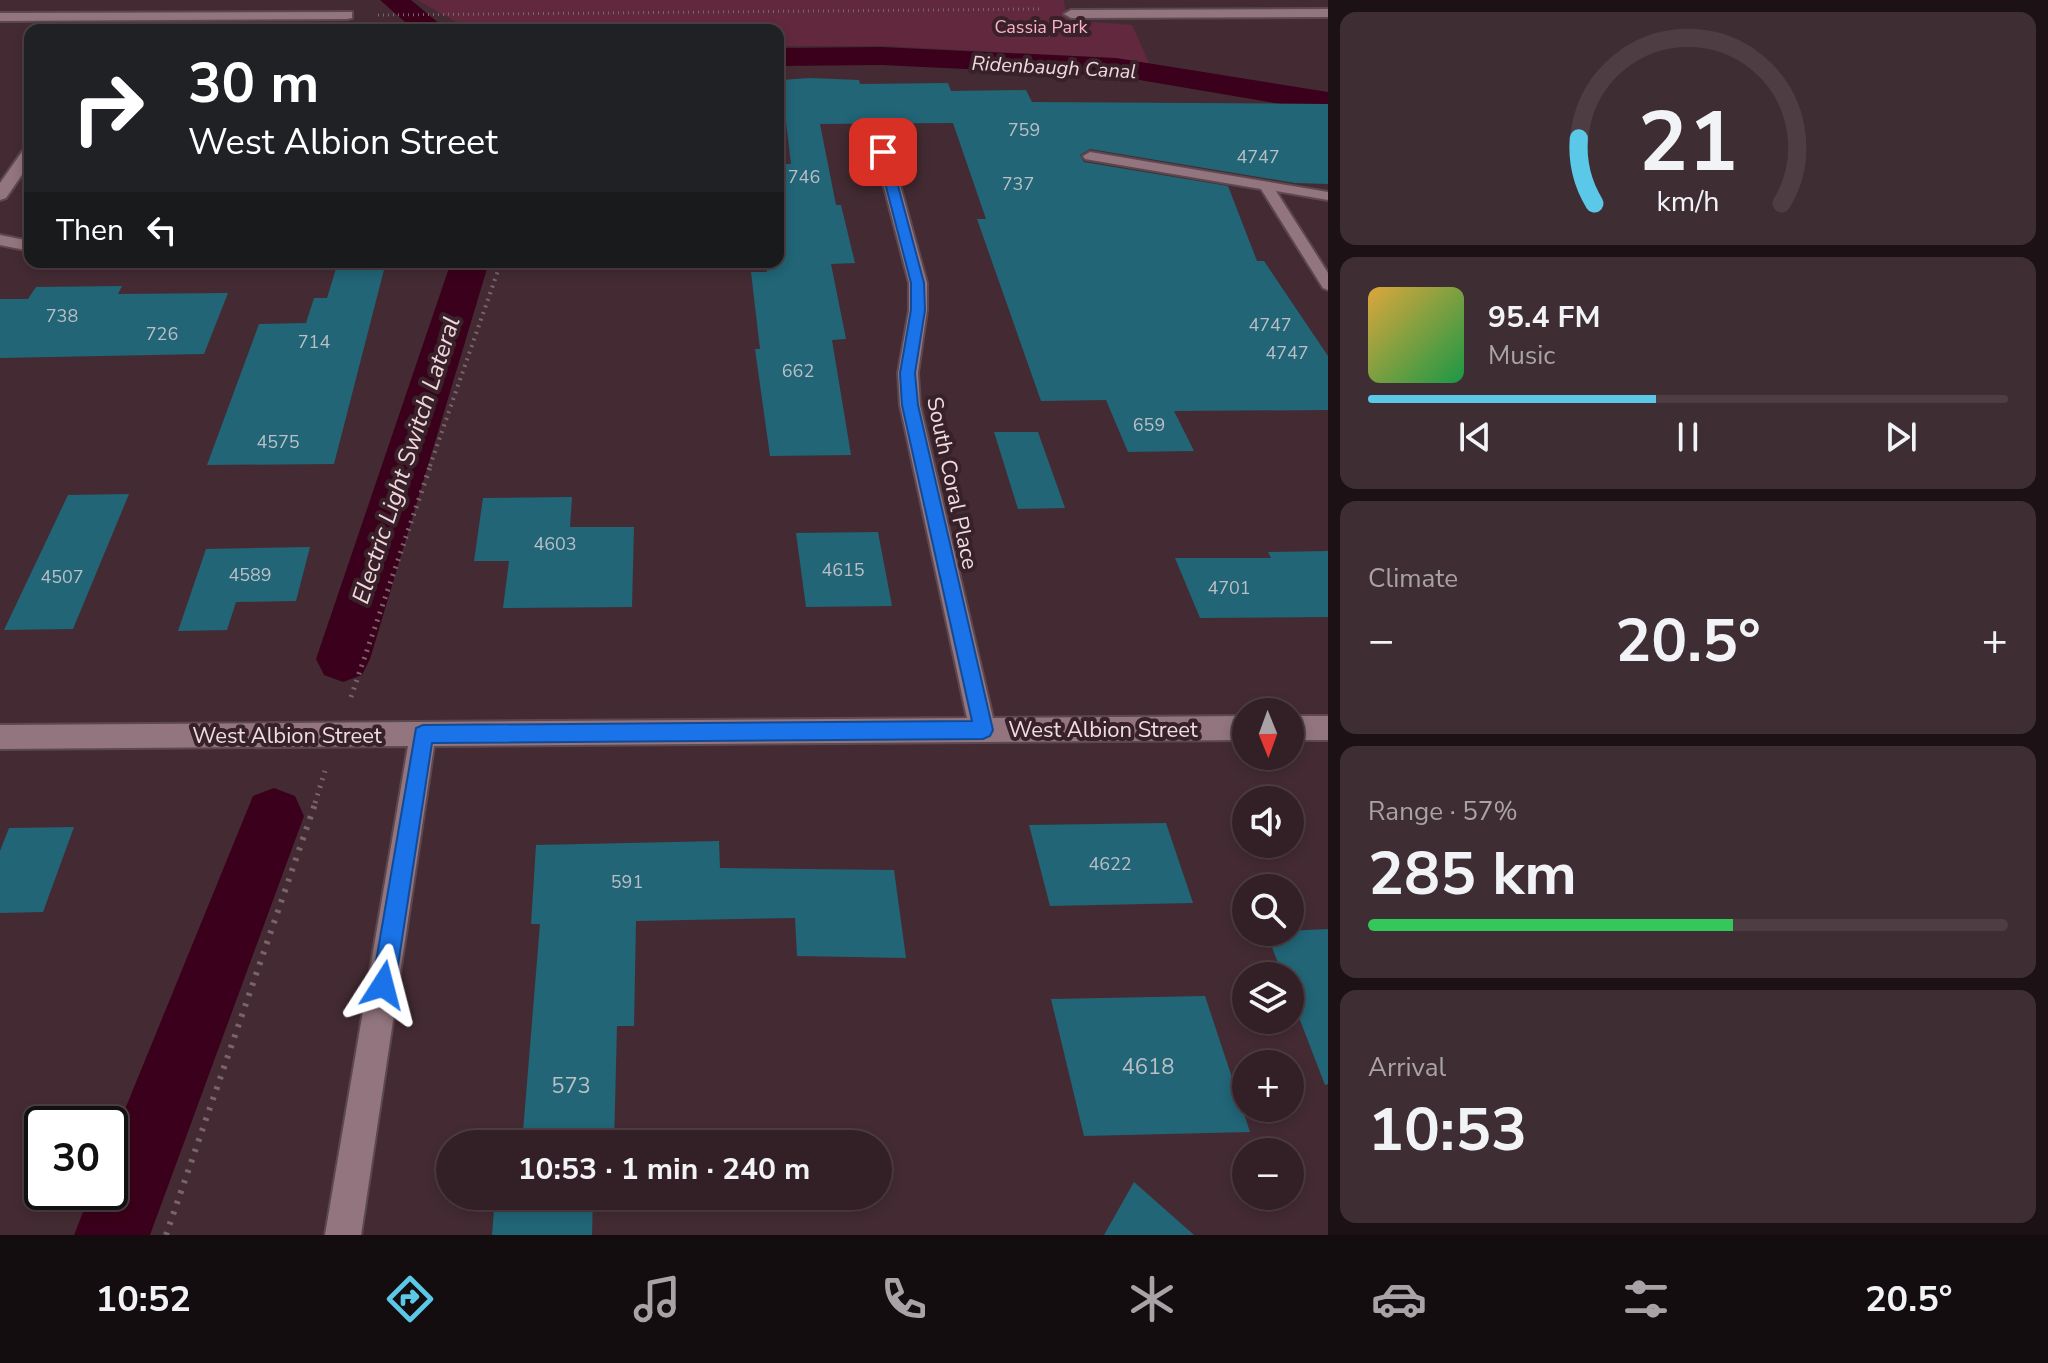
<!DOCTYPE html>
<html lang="en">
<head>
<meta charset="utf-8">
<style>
	:root { --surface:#332026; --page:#3e2d32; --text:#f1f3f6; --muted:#a9a3a7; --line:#4e3e43; --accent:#5bc8e7 }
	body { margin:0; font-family:"Nunito Sans",sans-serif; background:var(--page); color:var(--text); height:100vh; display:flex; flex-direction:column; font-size:30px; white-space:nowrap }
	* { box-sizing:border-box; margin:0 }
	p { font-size:26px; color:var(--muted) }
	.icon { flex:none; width:44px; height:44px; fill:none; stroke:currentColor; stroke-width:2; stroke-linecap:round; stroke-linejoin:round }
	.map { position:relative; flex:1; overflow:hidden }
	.details { display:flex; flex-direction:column; gap:12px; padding:12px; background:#1c1215; width:720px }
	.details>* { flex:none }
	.banner { position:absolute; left:24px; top:24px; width:760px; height:244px; border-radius:16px; box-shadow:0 4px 12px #0003,0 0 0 2px var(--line); background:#202124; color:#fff; overflow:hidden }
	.needle { width:52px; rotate:179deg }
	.fabs { position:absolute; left:1232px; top:698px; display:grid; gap:16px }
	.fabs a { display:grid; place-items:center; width:72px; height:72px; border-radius:50%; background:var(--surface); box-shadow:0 4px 12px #0003,0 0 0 2px var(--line); font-size:40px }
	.speed { position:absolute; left:24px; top:1106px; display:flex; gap:16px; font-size:40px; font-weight:700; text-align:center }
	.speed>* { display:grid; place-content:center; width:104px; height:104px; border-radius:50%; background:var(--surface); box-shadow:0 4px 12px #0003,0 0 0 2px var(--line); line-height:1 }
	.speed .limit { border:4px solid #111; border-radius:12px; background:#fff; color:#111 }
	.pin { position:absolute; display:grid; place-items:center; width:68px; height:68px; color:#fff; margin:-34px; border-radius:16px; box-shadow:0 4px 12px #0006 }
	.me { position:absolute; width:88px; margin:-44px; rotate:9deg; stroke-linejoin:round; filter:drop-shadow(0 0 6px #0008) }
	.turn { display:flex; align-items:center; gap:28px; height:168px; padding:0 32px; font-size:36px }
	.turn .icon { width:104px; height:104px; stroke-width:2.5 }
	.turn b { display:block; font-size:56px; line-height:68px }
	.then { display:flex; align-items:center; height:76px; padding:0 32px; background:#0003; gap:16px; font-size:30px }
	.big { font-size:60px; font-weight:700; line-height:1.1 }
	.details .widget { flex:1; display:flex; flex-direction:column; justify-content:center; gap:12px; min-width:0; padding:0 28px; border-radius:16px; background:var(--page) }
	.details .dial { align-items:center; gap:0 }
	.dial svg { height:208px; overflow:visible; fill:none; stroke:var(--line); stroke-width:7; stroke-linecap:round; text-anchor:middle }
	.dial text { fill:var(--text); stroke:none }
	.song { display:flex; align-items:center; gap:24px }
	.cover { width:96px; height:96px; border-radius:12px; background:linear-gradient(135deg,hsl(40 70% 55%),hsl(140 70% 35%)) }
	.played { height:8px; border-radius:4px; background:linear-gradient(90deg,var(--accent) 45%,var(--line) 45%) }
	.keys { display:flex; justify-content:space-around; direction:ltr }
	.heat { display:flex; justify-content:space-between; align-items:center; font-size:44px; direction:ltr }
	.charge { height:12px; border-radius:6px; background:linear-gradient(90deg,#34c759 57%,var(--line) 0) }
	.trip { position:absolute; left:436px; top:1130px; width:456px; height:80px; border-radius:40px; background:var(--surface); box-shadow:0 4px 12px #0003,0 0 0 2px var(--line); font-weight:700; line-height:80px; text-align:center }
	.dock { display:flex; height:128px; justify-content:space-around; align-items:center; background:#140d0f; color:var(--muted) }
	.dock .icon { width:56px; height:56px }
	.dock .on { color:var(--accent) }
	.dock b { font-size:36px; color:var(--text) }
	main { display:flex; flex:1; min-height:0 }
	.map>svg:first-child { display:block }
</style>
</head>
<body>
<main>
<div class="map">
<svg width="1328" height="1235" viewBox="0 0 1328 1235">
	<rect width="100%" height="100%" fill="#442b33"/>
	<polygon fill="#62293e" points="417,0 1064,0 1065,9 1092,22 1132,25 1150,65 1110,58 884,46 778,46 778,30 471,30"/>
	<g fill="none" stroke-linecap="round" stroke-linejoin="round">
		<g fill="#3b001b" fill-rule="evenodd">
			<polygon points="380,0 411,0 447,30 414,30"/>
			<polygon points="881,47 1116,58 1328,92 1328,112 1116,76 881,65 778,66 778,48"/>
			<polygon points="451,262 489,262 370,659 362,675 343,682 324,675 316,659"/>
			<polygon points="274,788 295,796 304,816 150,1235 74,1235 91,1192 110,1192 110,1146 253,796"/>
		</g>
	</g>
	<g fill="#216577">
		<polygon points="810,78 859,80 860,84 948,83 951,91 1026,90 1032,102 1328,104 1328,184 1295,183 1090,149 1080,155 1084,162 1228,186 1257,261 1264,261 1328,356 1328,410 1174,411 1194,451 1128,452 1106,400 1041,401 977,219 986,219 953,123 820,124 836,205 841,205 855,263 831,264 846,339 832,340 851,455 770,456 755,349 760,349 751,272 767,272 766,262 778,262 778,164 791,164 781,80"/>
		<polygon points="338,262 386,262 334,464 207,465 259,324 306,323 314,298 327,298"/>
		<polygon points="122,286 118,294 228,293 204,354 0,358 0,299 28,299 36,287"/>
		<polygon points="994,432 1038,432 1065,508 1018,509"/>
		<polygon points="129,494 73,629 4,630 68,495"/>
		<polygon points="572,497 570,527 634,527 632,607 503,608 509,561 474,561 483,498"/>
		<polygon points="878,532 892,606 806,607 796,533"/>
		<polygon points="310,547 296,601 236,602 227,630 178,631 206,549"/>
		<polygon points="1328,551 1328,617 1200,618 1175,558 1271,558 1268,552"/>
		<polygon points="1166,823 1193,903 1050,906 1029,825"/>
		<polygon points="74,827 43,912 0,913 0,851 9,828"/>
		<polygon points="719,841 720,868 894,870 906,958 797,956 795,918 636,921 634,1026 617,1026 614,1144 522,1144 540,924 531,924 536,845"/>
		<polygon points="1328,929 1328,1084 1325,1085 1290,994 1290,976 1283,976 1266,932"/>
		<polygon points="1205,996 1250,1132 1084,1136 1051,999"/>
		<polygon points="1134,1182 1194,1235 1104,1235"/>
		<polygon points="495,1196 593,1196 592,1235 492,1235"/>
	</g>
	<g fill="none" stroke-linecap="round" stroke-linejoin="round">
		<g stroke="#5c484e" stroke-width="4">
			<polygon id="lane" points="1090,152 1328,192 1328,200 1276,191 1328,273 1328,290 1323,288 1261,189 1085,159 1083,156"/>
		</g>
		<g stroke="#5c484e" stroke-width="4">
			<g id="street">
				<polygon points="1328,9 1328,17 1071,18 1064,14 1071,10"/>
				<polygon points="352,12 352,18 347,19 0,21 0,13"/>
				<polygon points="30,147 30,163 6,198 0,200 0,183 24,149"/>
				<polygon points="883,147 891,152 927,283 927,310 918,373 920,405 993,718 1246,716 1246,740 434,746 361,1235 325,1235 408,746 0,749 0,725 967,718 900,405 898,373 909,310 909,283 875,152"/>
				<polygon points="0,235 30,241 30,251 0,245"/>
				<rect x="1290" y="716" width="38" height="24"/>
			</g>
		</g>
		<polyline stroke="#7a646b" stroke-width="3" stroke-dasharray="1 4" stroke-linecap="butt" points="378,15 1040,9"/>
		<polyline stroke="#7a646b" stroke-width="4" stroke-dasharray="2 5" stroke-linecap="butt" points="430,466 501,262"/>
		<g stroke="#7a646b" stroke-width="5" stroke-dasharray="2 6" stroke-linecap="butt">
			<polyline points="351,697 431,464"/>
			<polyline points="315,803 325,771"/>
		</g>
		<polyline stroke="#7a646b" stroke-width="6" stroke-dasharray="3 8" stroke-linecap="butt" points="166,1235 316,801"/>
		<use href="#lane" fill="#92757e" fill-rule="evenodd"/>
		<use href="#street" fill="#92757e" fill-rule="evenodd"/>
	</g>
	<polygon fill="#1a73e8" stroke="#114b97" stroke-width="2" points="883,149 889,152 924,283 925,310 915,373 918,405 993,730 990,736 983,739 432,743 395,985 392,993 383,996 375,993 372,985 416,728 423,725 972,721 902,405 900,373 911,310 911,283 877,152"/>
	<g text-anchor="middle" stroke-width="8" stroke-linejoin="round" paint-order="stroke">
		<g font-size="18" fill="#fcb2c8" stroke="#392129">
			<text x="1041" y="33">Cassia Park</text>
		</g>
		<g font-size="18" fill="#babfc6">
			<text x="1024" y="136">759</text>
			<text x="1258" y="163">4747</text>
			<text x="804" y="183">746</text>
			<text x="1018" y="190">737</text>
			<text x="62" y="322">738</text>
			<text x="1270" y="331">4747</text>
			<text x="162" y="340">726</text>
			<text x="314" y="348">714</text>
			<text x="1287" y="359">4747</text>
			<text x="798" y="377">662</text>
			<text x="1149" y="431">659</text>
			<text x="278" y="448">4575</text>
			<text x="555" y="550">4603</text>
			<text x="843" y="576">4615</text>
			<text x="250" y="581">4589</text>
			<text x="62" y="583">4507</text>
			<text x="1229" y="594">4701</text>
			<text x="1110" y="870">4622</text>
			<text x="627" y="888">591</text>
		</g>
		<g font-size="20" font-style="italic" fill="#f0d7de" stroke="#392129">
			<text transform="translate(1054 67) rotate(3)" y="7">Ridenbaugh Canal</text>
		</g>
		<g font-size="22" fill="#eddde1" stroke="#392129">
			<text transform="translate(953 483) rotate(78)" y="8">South Coral Place</text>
			<text x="1103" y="737">West Albion Street</text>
			<text x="287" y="743">West Albion Street</text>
		</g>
		<g font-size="22" fill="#babfc6">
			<text x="1148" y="1074">4618</text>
			<text x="571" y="1093">573</text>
		</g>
		<g font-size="24" font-style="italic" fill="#f0d7de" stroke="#392129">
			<text transform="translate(406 460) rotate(-72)" y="8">Electric Light Switch Lateral</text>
		</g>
	</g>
</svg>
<div class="fabs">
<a><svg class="needle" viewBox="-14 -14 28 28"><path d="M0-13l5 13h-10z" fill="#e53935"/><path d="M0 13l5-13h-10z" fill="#a9a3a7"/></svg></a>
<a><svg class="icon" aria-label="sound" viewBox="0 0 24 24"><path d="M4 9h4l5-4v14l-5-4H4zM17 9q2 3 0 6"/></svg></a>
<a><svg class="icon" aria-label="search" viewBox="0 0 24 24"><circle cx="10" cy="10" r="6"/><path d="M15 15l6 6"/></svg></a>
<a><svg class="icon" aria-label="layers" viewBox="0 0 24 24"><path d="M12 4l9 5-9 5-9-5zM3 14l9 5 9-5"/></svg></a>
<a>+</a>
<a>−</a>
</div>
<div class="speed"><div class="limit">30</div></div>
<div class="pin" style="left:883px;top:152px;background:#d93025"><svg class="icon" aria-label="arrive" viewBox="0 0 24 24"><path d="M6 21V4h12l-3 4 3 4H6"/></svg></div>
<svg class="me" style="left:383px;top:985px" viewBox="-20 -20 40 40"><path d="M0-17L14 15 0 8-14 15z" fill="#1a73e8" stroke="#fff" stroke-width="4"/></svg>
<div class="trip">10:53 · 1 min · 240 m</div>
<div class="banner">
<div class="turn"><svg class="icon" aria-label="right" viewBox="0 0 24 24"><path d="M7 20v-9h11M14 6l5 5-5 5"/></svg><div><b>30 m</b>West Albion Street</div></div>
<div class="then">Then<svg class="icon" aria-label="left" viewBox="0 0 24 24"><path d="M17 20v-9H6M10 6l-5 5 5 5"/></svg></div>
</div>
</div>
<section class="details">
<div class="widget dial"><svg viewBox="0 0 100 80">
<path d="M14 69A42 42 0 1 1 86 69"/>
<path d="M14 69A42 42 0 0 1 8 44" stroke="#5bc8e7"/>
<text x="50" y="56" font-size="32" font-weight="700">21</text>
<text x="50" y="72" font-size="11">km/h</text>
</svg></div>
<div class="widget">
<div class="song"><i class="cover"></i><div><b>95.4 FM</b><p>Music</p></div></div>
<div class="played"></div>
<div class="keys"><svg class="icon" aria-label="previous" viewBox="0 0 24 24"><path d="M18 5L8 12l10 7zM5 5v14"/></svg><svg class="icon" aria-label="pause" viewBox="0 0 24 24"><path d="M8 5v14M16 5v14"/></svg><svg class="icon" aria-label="next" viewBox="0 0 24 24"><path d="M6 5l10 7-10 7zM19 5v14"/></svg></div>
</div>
<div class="widget"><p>Climate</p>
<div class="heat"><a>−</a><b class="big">20.5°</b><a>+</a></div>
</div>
<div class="widget"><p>Range · 57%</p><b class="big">285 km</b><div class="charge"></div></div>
<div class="widget"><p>Arrival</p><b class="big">10:53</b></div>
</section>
</main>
<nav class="dock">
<b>10:52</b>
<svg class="icon on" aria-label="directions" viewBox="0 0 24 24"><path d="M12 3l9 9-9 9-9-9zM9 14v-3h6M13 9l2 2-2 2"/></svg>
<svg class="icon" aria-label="music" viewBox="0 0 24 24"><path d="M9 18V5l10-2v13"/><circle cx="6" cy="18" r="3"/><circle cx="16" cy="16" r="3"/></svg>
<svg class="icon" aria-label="phone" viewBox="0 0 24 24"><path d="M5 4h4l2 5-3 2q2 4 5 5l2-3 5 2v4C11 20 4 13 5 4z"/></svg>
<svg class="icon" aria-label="climate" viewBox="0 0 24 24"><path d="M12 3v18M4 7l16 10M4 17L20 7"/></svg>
<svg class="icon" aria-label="car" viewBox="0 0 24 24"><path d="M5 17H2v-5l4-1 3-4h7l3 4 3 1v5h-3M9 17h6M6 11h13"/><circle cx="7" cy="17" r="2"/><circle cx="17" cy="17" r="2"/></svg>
<svg class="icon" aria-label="filters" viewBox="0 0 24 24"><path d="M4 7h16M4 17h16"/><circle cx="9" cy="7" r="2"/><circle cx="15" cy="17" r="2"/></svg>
<b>20.5°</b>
</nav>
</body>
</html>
